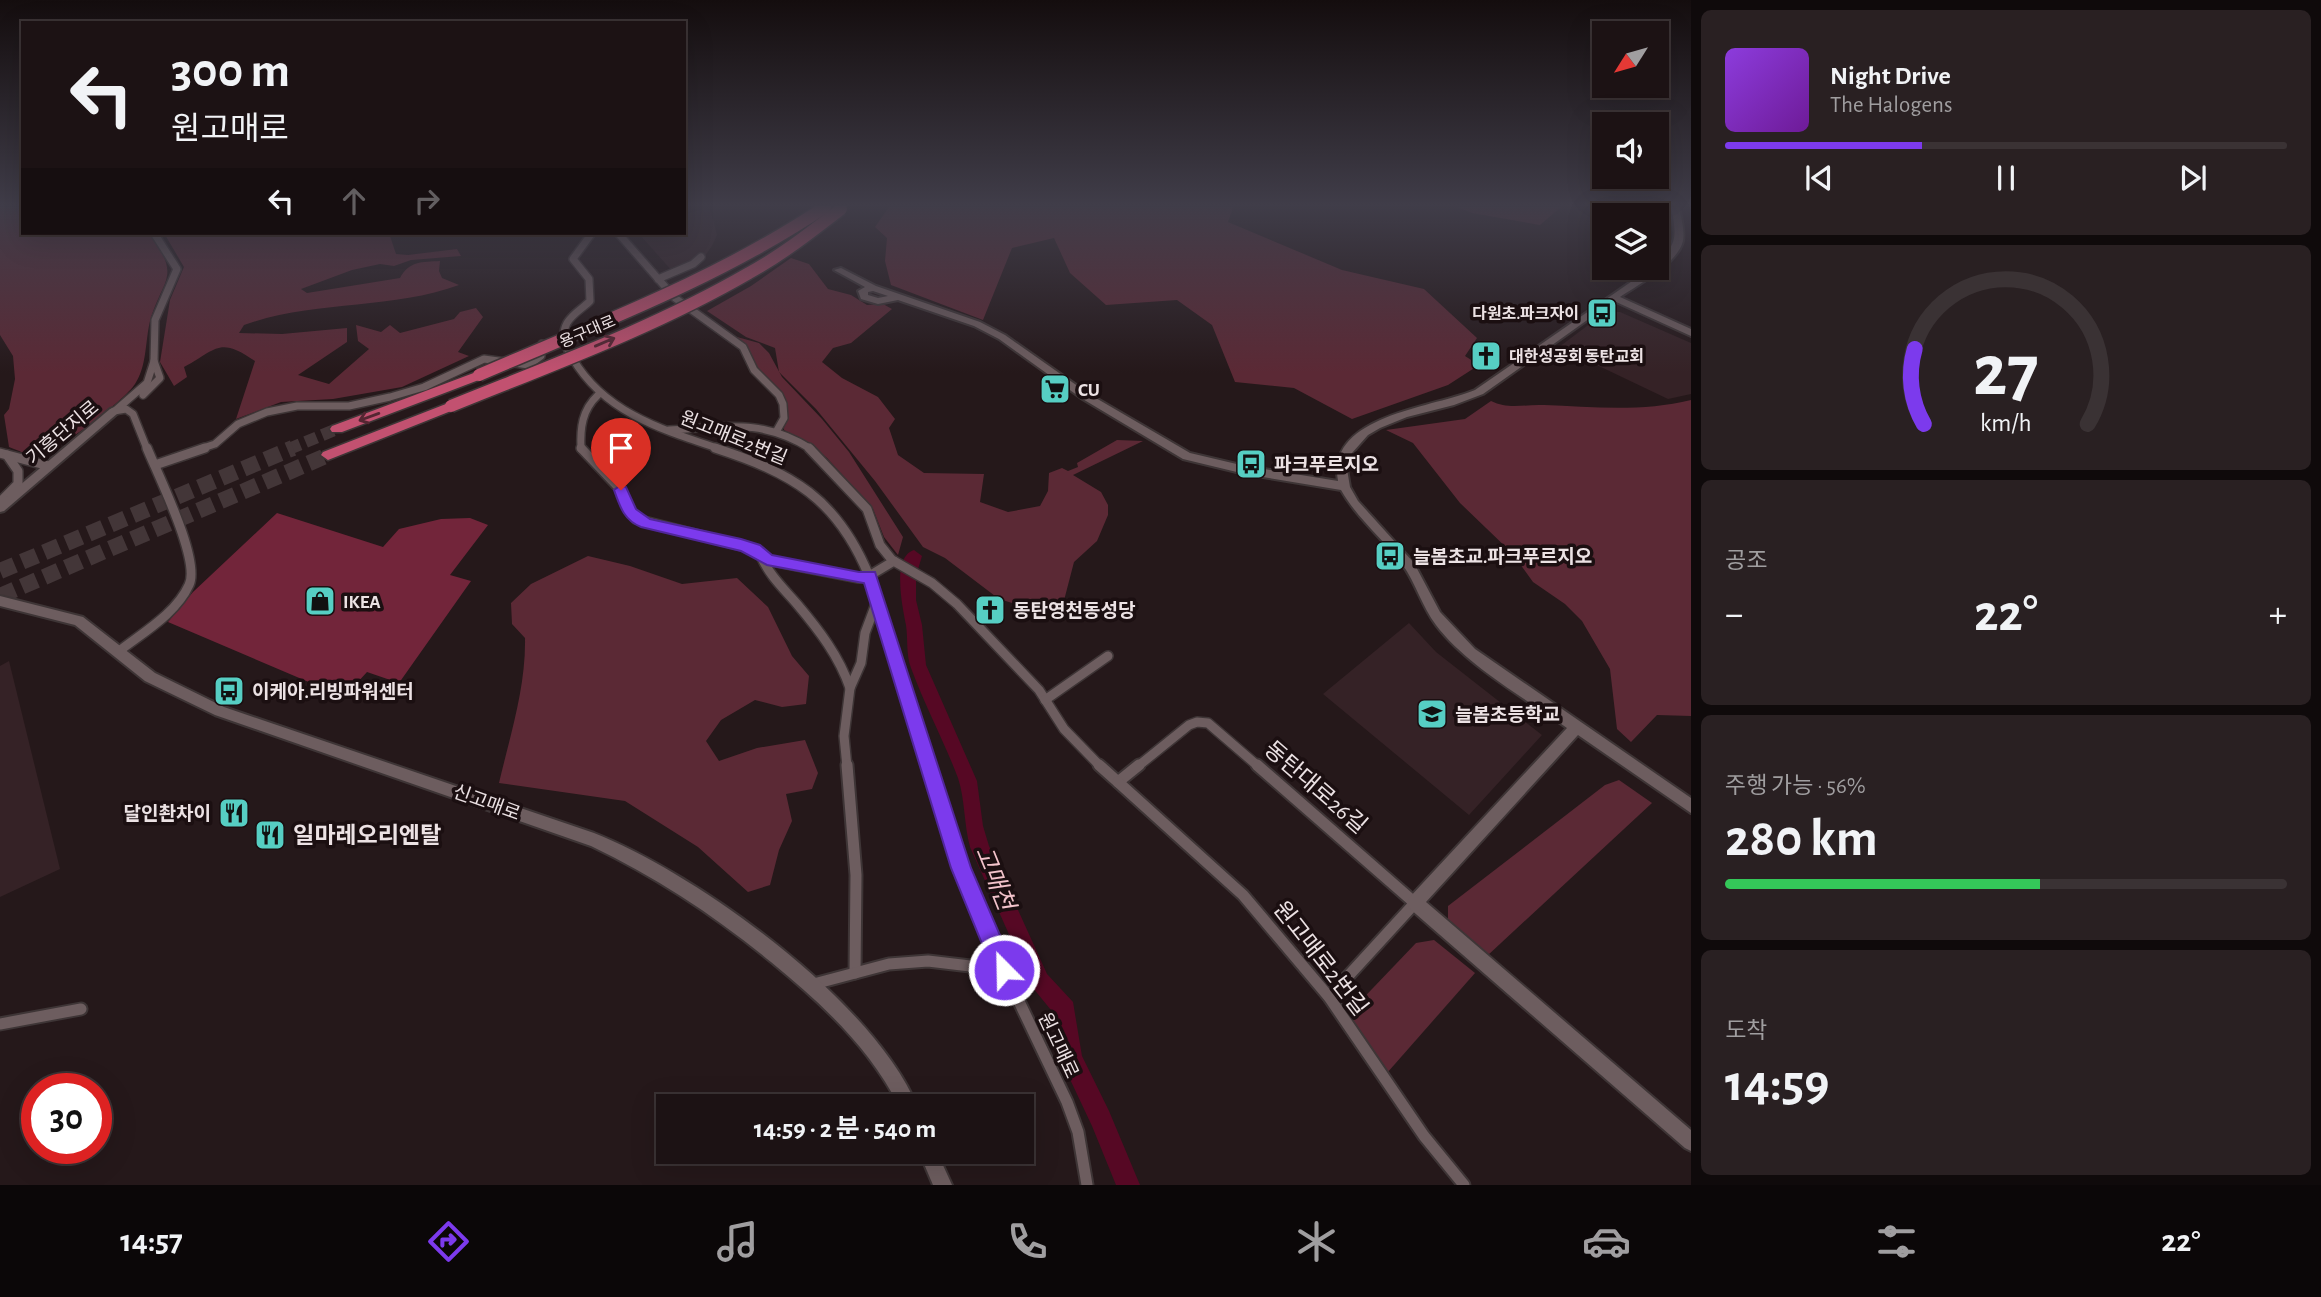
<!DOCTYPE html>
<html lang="ko">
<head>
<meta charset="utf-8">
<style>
	:root { --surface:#1c1214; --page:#292022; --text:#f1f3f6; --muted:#a09ea0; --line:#3a3234; --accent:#7c3aed }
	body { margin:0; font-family:"Alegreya Sans","Noto Sans KR",sans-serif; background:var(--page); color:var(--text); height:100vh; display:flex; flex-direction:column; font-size:26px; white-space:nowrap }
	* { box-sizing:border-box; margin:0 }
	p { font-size:23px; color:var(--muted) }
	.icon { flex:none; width:38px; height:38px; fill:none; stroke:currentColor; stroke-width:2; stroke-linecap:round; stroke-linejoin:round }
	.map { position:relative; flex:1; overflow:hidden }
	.panel { display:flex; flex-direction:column; gap:10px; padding:10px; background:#0f0a0b; width:630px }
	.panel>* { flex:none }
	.banner { position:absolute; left:21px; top:21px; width:665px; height:214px; border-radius:0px; box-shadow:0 7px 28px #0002,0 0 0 2px var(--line); background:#1c1214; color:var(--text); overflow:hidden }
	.needle { width:46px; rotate:233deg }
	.controls { position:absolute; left:1592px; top:21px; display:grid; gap:14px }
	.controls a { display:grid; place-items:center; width:77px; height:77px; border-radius:0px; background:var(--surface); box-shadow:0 7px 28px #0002,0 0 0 2px var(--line); font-size:35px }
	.speed { position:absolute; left:21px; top:1073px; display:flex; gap:14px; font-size:35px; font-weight:700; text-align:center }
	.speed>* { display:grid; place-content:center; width:91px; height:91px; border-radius:50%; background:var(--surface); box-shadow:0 7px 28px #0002,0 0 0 2px var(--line); line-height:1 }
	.speed .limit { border:10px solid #d22; background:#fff; color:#111 }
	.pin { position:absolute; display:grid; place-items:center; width:60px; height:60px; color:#fff; margin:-72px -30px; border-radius:50% 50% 50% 0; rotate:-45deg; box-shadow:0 0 7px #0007 }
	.pin .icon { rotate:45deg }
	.me { position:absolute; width:77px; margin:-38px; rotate:337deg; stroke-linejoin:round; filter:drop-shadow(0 0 5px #0008) }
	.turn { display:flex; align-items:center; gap:24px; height:147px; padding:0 35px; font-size:32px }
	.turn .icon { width:91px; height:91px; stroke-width:2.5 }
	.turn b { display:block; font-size:49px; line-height:60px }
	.lanes { display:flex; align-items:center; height:66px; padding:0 35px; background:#0003; justify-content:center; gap:35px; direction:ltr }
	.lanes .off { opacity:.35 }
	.big { font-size:52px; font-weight:700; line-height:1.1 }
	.panel .card { flex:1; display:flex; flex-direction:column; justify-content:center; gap:10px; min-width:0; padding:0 24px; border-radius:10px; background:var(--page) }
	.panel .dial { align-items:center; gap:0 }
	.dial svg { height:182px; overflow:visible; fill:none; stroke:var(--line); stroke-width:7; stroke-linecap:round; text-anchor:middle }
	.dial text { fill:var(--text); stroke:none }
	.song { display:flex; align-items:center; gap:21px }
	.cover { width:84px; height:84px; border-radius:10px; background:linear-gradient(135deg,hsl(270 70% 55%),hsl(280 70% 35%)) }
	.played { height:7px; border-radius:4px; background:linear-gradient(90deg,var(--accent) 35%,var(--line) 35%) }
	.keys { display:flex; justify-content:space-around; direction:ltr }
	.heat { display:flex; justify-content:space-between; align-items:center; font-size:38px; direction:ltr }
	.charge { height:10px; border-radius:5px; background:linear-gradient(90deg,#34c759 56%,var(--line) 0) }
	.trip { position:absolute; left:656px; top:1094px; width:378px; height:70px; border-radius:0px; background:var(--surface); box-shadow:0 7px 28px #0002,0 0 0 2px var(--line); font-weight:700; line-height:70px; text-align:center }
	.tab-bar { display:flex; height:112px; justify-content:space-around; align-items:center; background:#0b0708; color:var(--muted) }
	.tab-bar .icon { width:49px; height:49px }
	.tab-bar .current { color:var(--accent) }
	.tab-bar b { font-size:32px; color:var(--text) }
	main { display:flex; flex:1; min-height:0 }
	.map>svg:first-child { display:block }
</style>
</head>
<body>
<main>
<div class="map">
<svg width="1691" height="1185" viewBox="0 0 1691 1185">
	<rect width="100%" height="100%" fill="#25181a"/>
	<g fill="#352226">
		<polygon points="703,209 710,210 714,223 717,235 712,246 699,264 673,272 640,235 643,233 684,233 684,215"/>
		<polygon points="1607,311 1620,312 1691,343 1691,394 1668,399 1559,347"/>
		<polygon points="1409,623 1436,652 1542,735 1469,815 1323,694"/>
		<polygon points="9,661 60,869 0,897 0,666"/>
	</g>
	<g fill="#5b2935">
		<path d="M0,207h23v26h126c33,45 14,44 1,88 -5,21 -3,45 -15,63 -10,16 -82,72 -100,71 -8,0 -18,-5 -26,-8l-5,-32 5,-6 6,-30 -2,-23 -13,-21z"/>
		<polygon points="889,207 1233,207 1228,222 1342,270 1424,289 1477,338 1465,356 1479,365 1448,385 1352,419 1294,388 1235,382 1212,325 1177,300 1106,305 1070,273 1054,238 1012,248 983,320 891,285 885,261 887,238 875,227"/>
		<polygon points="1457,207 1561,207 1540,225 1472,213"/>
		<path d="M164,233h225l7,21 12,1 49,-6 4,7 -50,4 -17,6 -14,-2 -28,6 -51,19 6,4 93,-15c9,-17 22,-16 40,-17l-1,10 3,7 17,7c-68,25 -146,15 -215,40l-5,8 43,1 65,-6v14l-49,33 31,9 40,-35 -11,-8 -2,-16 25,7 9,-7 10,8 54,-14 6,-7 16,-4 7,9 -25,35 11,4 -67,31 -69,12 -52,3 -45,17 19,-58c-36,-25 -38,-12 -71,6l3,10 -13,9 -14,-24 10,-62 14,-33z"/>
		<polygon points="791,258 809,264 828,289 851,295 867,305 883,304 892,309 851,343 833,348 822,362 842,378 878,397 895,419 889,428 898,455 924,473 984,474 980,502 1008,512 1040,506 1048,491 1049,473 1062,468 1068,471 1078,467 1077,463 1117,440 1143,441 1073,475 1101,492 1108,505 1108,515 1097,541 1074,562 1061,612 1055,613 1041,600 1019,605 999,599 945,558 923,547 875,481 816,409 779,372 775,348 746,337 707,311 751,286"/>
		<polygon points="737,337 759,343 769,353 782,377 822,419 849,452 903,537 898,555 884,537 873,509 827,458 812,446 784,430 785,402 760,373"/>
		<path d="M1691,400v316l-34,-1 -26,27 -14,-13 -7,-60 -28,-48 -17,-17 -32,-22 -21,-29 -52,-50 -47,-60 -27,-13 79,-11 26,-18c18,9 34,3 53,4 49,2 99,7 147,-5z"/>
		<path d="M588,556l42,10 52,18 55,-6 31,29 24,49 17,20 -3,28 -24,3 -27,-7 -34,20 -15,21 13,20 38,-13 48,-8 13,33 -6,16 -26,5 6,27 -13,29 -9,35 -22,7 -50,-45 -73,-46 -126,-18c11,-47 27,-96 26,-145l-13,-14 -1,-21 20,-19z"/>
		<polygon points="1619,780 1652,803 1487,956 1448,922 1448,906 1605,785"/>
		<polygon points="1434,940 1475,973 1387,1073 1355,1033 1351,1011 1416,943"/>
	</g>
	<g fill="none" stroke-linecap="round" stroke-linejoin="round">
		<path fill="#560824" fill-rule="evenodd" d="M914,550l8,6 -6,20v24l6,25 4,40 51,116 6,45 6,20 58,128 26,28 9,54 27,55 31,74h-24l-24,-59 -32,-68 -5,-43 -22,-27 -63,-141c-6,-22 -5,-48 -12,-69 -14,-37 -33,-72 -47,-110 -5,-13 -3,-29 -5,-43 -3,-16 -15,-68 8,-75z"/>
	</g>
	<polygon fill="#72253a" points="277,513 383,547 399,529 441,519 470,518 488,525 450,575 471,581 399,683 367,672 344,697 168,622 193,592"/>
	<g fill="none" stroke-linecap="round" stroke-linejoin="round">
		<polyline stroke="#433638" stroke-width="12" stroke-dasharray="12 6" stroke-linecap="butt" points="289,449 337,429"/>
		<g stroke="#433638" stroke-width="16" stroke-dasharray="16 8" stroke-linecap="butt">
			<polyline points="0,571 293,448"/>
			<polyline points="0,596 328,455"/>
		</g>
		<g stroke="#3e3536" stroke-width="10">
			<g id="minor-far2">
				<path d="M592,233l-19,26 16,20 1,22c-7,7 -18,13 -23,22 -7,13 -1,25 6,36 32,54 90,71 147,90"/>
				<polyline points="618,233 675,298 743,347 754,370 779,395 783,404 784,418 776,432"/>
				<polyline points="658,279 693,264 701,257"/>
				<polyline points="143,395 160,378 154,361"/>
				<polyline points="116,410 147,383 154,361 155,320 177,269 154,233"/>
				<polyline points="114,411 126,409 133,414 147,449"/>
				<path d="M669,430c55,-3 93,-12 142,19"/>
				<polyline points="200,449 215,444 238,424 267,412 297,406 349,406 390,397 424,387 484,359 529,365 541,356 542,344"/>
				<path d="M581,449c-1,-21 1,-39 17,-54"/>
			</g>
		</g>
		<g stroke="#3e3536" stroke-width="12">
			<g id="minor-far1">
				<polyline points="581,448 621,490 629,511 636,519 754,549 767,560 859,578 869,576 929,767"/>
				<path d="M715,448c77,25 122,50 154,128l25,-15"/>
				<polyline points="809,448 867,509 880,545 892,560 932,583 957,604 1039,690 1064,729 1101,767"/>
				<polyline points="0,453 49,466"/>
				<polyline points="155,465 205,448"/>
				<polyline points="0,502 18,484 18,471 7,455"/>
				<path d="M761,556c8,19 23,33 36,48 22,26 42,52 53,84"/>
				<path d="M118,652c24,-19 58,-38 71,-67 12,-24 -31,-110 -42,-137"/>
				<polyline points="1045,700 1108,656"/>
				<polyline points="847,767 844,736 850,688 861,663 865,633 877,601"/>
				<polyline points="1137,767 1189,725 1197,722 1208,723 1259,767"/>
			</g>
		</g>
		<g stroke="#3e3536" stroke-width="15">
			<g id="minor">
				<polyline points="847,765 856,875 855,973"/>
				<polyline points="929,765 961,868 1004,970 1067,1102 1078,1132 1087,1185"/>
				<polyline points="1099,765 1118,782 1139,765"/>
				<polyline points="1257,765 1415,903 1329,997"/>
				<polyline points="1118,782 1243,895 1329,997 1424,1136 1464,1185"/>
				<polyline points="810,985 889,964 928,961 1004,970"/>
				<polyline points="0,1024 81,1009"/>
			</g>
		</g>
		<g stroke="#3e3536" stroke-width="4">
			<g id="tertiary">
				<path d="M1671,207h8c2,11 6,23 4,34 -5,22 -45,44 -63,56l71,32v7l-77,-35 -131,93 -29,11 -47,12 -27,11 -12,7 -16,18 -5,16 3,18 8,14 56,62 26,49 35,37 216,149v15l-113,-78 -152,167 265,228v21l-6,-3 -276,-240 -2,-5 2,-5 158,-170c-41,-29 -101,-63 -131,-103 -14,-18 -20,-42 -34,-61 -20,-26 -45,-46 -61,-74l-96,-16 -62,-15 -102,-61 -82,-59 -25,-13 -76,-26 -20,4 -17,-5 -3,-8 7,-4 -31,-17 7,-2 35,18 104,36 25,13 84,59 101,59 55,13 93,15c-12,-66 95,-73 137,-91l176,-122h6v-6c22,-17 19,-30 14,-55zM873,291l15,5 -10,2 -10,-3v-3z"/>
				<polygon points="114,408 118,409 118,413 4,511 0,512 0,502 110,409"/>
				<path d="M0,596l83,21 72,56 69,34 370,126c104,41 280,169 323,273h-18c-30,-59 -78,-103 -128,-144 -56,-46 -115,-85 -180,-116l-376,-131 -70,-34 -70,-56 -75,-19z"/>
				<polygon points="919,1152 937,1152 952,1185 933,1185"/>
			</g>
		</g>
		<g stroke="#3e3536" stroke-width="3">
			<g id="trunk">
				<polygon points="479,371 484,372 484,378 342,432 332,432 330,429 332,426"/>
				<polygon points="451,402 456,403 456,409 333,458 328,460 321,455 323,452"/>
			</g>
		</g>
		<use href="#minor-far2" stroke="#6d5d5f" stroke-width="7"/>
		<use href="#minor-far1" stroke="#6d5d5f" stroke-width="9"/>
		<use href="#minor" stroke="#6d5d5f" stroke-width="11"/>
		<use href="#tertiary" fill="#6d5d5f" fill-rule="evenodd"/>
		<use href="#trunk" fill="#c25170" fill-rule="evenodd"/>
		<g stroke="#3e3536" stroke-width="15" stroke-linecap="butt">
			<g id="trunk-bridge">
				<path d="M479,375c118,-51 239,-96 346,-168"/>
				<path d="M451,406c101,-41 203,-78 298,-133 33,-18 62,-41 92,-64"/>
			</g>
		</g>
		<use href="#trunk-bridge" stroke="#c25170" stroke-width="12"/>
	</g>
	<defs><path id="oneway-shaft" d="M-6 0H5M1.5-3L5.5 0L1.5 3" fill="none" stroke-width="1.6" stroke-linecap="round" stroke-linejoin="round" transform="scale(1.75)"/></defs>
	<g stroke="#552632">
		<use href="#oneway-shaft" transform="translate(605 342) rotate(-23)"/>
		<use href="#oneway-shaft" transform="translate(369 417) rotate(160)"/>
	</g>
	<linearGradient id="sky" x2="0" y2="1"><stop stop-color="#140d0e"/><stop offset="0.55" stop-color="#403d49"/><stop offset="1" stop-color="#403d49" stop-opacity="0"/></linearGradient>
	<rect width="1691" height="373" fill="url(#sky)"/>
	<path fill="#7c3aed" stroke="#51269a" stroke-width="2" d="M621,485l5,2 10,22 14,10 91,20 19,6 12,10 87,17h16l96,296 44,102 -4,8 -7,3 -8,-3 -45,-110 -87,-285 -97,-18 -26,-14 -100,-24c-17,-7 -21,-20 -27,-37z"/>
	<defs>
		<g id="bus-square" transform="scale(1.575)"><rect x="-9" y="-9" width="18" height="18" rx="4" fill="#56cec3" stroke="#1b0f11"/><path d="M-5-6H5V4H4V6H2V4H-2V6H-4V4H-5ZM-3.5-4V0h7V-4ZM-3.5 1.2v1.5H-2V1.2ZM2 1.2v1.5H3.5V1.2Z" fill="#111"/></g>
		<g id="church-square" transform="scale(1.575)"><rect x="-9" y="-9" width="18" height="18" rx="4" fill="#56cec3" stroke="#1b0f11"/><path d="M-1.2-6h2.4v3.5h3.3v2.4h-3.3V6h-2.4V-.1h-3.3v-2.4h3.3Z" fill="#111"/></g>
		<g id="supermarket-square" transform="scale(1.575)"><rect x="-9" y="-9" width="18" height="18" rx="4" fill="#56cec3" stroke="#1b0f11"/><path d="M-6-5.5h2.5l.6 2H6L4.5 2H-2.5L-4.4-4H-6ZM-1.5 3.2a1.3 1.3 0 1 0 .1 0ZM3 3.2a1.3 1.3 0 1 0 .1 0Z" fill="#111"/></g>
		<g id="shop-square" transform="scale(1.575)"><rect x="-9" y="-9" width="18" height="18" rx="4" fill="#56cec3" stroke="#1b0f11"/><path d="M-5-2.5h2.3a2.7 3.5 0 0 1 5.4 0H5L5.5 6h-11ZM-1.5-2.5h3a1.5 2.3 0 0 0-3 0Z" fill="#111"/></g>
		<g id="school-square" transform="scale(1.575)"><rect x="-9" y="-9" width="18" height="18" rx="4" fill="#56cec3" stroke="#1b0f11"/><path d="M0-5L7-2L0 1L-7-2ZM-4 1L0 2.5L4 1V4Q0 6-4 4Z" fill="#111"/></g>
		<g id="restaurant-square" transform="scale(1.575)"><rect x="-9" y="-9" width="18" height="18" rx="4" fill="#56cec3" stroke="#1b0f11"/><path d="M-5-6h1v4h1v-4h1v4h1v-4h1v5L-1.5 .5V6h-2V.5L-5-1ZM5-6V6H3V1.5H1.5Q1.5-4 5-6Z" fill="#111"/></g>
	</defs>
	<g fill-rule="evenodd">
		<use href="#bus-square" x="1602" y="313"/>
		<use href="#church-square" x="1486" y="356"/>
		<use href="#supermarket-square" x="1055" y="389"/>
		<use href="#bus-square" x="1251" y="464"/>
		<use href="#bus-square" x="1390" y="556"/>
		<use href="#shop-square" x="320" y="601"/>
		<use href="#church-square" x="990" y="610"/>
		<use href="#bus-square" x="229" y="691"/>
		<use href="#school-square" x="1432" y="714"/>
		<use href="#restaurant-square" x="234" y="813"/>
		<use href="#restaurant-square" x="270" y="835"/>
	</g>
	<g text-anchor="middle" stroke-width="7" stroke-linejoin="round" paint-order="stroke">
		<g font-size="16" font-weight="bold" fill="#ece2e4" stroke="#1b0f11" text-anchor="end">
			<text x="1579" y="319">다원초.파크자이</text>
			<text x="1509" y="362" text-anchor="start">대한성공회 동탄교회</text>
		</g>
		<g font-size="16" fill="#ece2e4" stroke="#1b0f11">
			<text transform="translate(587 331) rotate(-23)" y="6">용구대로</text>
		</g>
		<g font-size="19" font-weight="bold" fill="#ece2e4" stroke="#1b0f11" text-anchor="start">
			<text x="1078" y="396">CU</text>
			<text x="1274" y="471">파크푸르지오</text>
			<text x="1413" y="563">늘봄초교.파크푸르지오</text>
			<text x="343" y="608">IKEA</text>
			<text x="1013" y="617">동탄영천동성당</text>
			<text x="252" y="698">이케아.리빙파워센터</text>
			<text x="1455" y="721">늘봄초등학교</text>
			<text x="211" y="820" text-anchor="end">달인촨차이</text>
		</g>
		<g font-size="19" fill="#ece2e4" stroke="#1b0f11">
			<text transform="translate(62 432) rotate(-40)" y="7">기흥단지로</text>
			<text transform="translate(734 437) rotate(22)" y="7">원고매로2번길</text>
			<text transform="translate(487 802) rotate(20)" y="7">신고매로</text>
			<text transform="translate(1059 1045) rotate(65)" y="7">원고매로</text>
		</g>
		<g font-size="23" fill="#ece2e4" stroke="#1b0f11">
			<text transform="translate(1316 787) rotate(41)" y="8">동탄대로26길</text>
			<text transform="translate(1321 958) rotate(52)" y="8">원고매로2번길</text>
		</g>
		<g font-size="23" font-weight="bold" fill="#ece2e4" stroke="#1b0f11" text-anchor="start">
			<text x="293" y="843">일마레오리엔탈</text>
		</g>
		<g font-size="24" font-style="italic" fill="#f4c4cc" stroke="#1b0f11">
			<text transform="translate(995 878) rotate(68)" y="8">고매천</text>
		</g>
	</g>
</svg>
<div class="controls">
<a><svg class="needle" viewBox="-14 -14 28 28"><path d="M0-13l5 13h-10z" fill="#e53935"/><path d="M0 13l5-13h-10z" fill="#a09ea0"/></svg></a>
<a><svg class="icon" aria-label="sound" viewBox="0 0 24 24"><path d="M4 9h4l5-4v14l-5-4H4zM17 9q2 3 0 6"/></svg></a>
<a><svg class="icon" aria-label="layers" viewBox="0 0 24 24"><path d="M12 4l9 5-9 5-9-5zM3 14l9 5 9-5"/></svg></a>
</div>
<div class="speed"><div class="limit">30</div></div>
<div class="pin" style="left:621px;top:490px;background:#d93025"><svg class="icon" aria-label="arrive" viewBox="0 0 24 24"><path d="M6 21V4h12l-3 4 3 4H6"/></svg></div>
<svg class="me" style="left:1004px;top:970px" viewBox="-20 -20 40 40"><circle r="17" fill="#7c3aed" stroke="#fff" stroke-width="3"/><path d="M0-11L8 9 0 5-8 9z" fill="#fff"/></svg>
<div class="trip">14:59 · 2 분 · 540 m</div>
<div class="banner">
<div class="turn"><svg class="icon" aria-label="left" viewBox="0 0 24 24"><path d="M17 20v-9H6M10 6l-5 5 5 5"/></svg><div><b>300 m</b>원고매로</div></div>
<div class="lanes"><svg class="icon" aria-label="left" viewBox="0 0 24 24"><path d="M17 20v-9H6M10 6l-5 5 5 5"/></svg><svg class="icon off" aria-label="ahead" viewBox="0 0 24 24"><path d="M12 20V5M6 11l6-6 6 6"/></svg><svg class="icon off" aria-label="right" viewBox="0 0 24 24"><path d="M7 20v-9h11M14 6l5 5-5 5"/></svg></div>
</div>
</div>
<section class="panel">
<div class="card">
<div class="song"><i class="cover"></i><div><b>Night Drive</b><p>The Halogens</p></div></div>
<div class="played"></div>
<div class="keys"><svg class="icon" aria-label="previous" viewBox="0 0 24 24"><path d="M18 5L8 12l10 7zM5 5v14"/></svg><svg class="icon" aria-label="pause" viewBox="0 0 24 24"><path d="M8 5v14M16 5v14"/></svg><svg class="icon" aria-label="next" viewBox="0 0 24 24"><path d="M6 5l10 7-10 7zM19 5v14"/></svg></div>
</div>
<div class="card dial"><svg viewBox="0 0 100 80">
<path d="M14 69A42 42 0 1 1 86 69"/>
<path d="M14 69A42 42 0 0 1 10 36" stroke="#7c3aed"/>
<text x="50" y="56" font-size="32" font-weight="700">27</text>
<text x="50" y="72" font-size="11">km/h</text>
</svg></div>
<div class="card"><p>공조</p>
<div class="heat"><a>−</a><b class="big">22°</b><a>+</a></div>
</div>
<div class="card"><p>주행 가능 · 56%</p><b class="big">280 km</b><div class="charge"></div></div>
<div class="card"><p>도착</p><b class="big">14:59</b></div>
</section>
</main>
<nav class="tab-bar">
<b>14:57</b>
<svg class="icon current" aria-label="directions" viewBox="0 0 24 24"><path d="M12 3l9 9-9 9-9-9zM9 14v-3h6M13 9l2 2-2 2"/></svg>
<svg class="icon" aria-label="music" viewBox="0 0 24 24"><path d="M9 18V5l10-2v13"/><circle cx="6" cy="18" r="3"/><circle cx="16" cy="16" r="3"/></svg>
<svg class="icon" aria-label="phone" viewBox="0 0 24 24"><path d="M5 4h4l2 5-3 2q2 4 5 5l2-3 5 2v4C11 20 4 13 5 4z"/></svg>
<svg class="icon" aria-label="climate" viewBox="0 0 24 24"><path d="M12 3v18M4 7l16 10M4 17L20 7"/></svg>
<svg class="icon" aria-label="car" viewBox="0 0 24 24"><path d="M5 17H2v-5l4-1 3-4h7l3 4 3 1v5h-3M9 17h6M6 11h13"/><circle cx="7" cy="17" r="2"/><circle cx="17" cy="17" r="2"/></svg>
<svg class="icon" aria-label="filters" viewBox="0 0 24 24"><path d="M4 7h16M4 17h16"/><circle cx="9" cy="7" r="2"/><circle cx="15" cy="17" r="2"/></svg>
<b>22°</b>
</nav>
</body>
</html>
